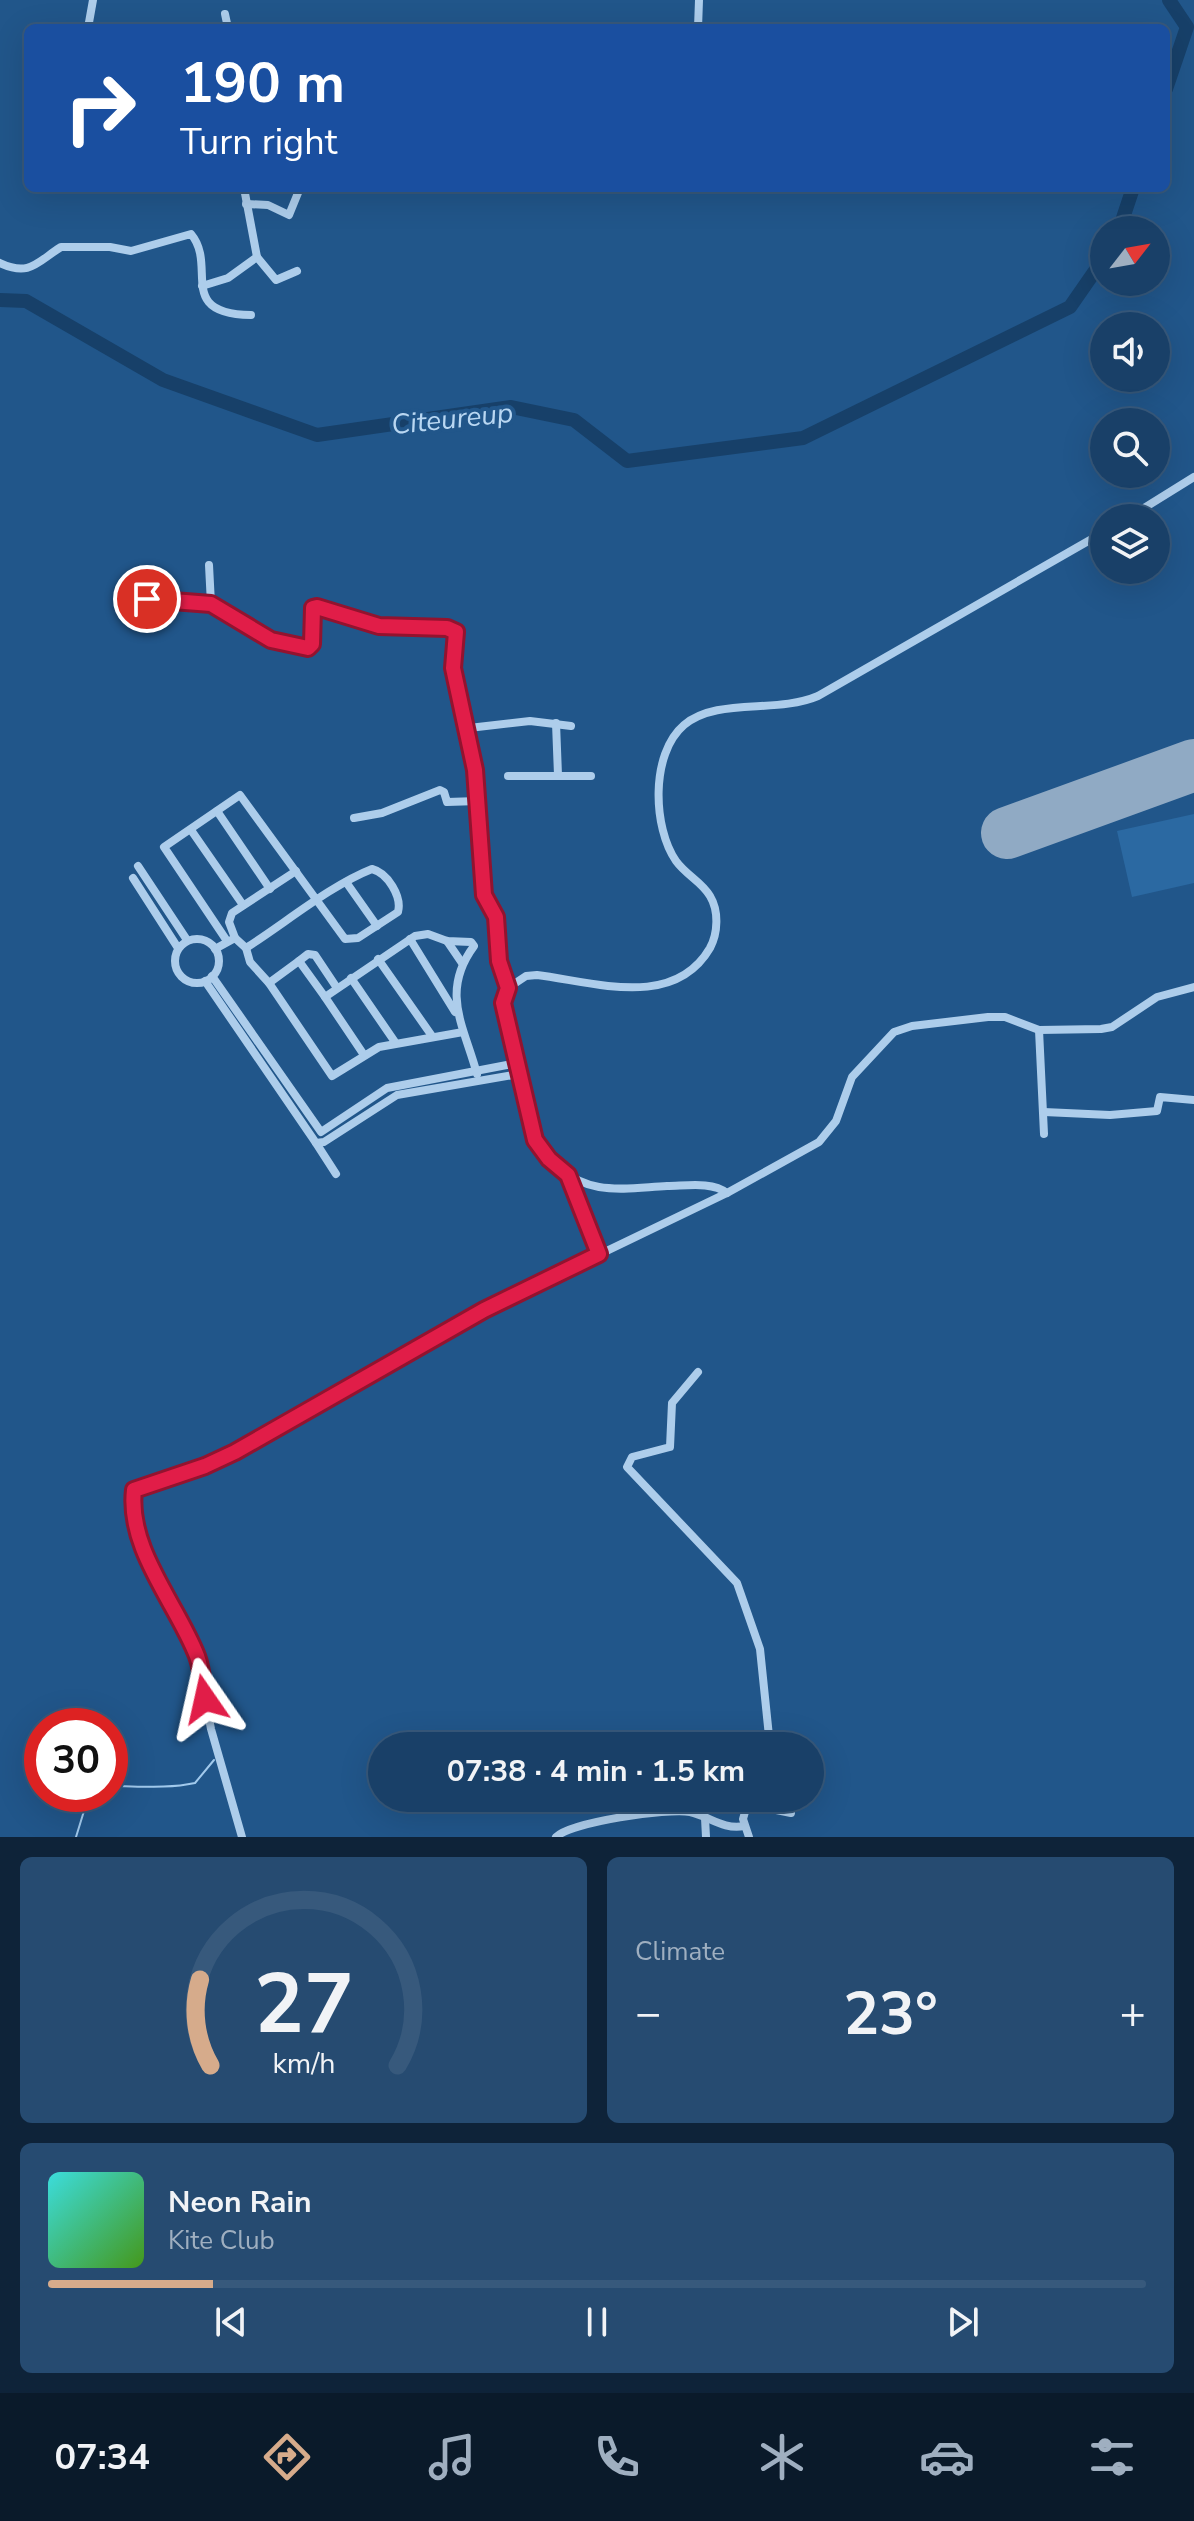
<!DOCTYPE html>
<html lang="en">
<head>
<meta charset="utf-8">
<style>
	:root { --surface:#194068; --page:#264b71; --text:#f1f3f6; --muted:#9fafc0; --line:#37597c; --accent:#d6ab8b }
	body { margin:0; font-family:"Nunito Sans",sans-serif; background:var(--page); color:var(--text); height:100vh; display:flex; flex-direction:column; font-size:30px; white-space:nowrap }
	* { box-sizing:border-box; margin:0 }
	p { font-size:26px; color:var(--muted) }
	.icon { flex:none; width:44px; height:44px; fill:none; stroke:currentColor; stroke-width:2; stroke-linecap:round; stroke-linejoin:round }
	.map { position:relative; height:1837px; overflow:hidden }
	.drawer { display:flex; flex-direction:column; gap:20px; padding:20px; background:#0e2339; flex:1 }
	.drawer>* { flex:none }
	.hud { position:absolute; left:24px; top:24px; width:1146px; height:168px; border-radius:12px; box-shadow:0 8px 32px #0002,0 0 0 2px var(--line); background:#1a4fa0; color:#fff; overflow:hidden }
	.needle { width:52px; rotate:59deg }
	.tools { position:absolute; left:1090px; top:216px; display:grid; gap:16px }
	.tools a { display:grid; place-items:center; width:80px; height:80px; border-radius:50%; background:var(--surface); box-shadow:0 8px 32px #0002,0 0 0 2px var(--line); font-size:40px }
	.speed { position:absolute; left:24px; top:1708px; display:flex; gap:16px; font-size:40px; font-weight:700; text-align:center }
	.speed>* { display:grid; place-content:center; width:104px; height:104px; border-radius:50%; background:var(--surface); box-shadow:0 8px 32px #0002,0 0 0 2px var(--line); line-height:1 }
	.speed .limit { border:12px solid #d22; background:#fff; color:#111 }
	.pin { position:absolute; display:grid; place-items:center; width:68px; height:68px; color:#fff; margin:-34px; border:4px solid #fff; border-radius:50%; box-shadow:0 2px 8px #0007 }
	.me { position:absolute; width:88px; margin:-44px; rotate:349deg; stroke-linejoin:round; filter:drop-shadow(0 0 6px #0008) }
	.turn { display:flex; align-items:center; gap:28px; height:168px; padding:0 24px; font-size:36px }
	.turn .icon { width:104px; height:104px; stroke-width:2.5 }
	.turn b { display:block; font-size:56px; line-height:68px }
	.big { font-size:60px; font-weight:700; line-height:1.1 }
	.drawer .tile { flex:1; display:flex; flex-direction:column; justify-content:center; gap:12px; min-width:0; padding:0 28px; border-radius:12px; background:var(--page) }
	.drawer .dial { align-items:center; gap:0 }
	.dial svg { height:208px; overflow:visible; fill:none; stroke:var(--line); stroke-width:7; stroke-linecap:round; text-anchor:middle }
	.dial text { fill:var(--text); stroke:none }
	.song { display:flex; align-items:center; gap:24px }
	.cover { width:96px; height:96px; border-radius:12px; background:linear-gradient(135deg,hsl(180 70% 55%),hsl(100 70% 35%)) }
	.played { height:8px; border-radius:4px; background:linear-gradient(90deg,var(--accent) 15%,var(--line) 15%) }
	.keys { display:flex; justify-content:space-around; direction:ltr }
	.heat { display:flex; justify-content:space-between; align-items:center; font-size:44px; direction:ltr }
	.drawer .tiles { flex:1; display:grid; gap:20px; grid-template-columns:1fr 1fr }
	.tile:last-child { grid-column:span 2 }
	.trip { position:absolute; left:368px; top:1732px; width:456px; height:80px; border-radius:40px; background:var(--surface); box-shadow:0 8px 32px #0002,0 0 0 2px var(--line); font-weight:700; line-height:80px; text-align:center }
	.dock { display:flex; height:128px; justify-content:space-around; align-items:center; background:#0a1a2a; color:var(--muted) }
	.dock .icon { width:56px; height:56px }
	.dock .current { color:var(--accent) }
	.dock b { font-size:36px; color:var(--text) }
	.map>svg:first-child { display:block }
</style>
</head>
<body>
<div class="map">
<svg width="1194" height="1837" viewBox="0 0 1194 1837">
	<rect width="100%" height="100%" fill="#21568a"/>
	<polygon fill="#2b69a2" points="1194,814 1194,883 1132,897 1117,831"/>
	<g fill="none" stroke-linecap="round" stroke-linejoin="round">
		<g stroke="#a1c9ec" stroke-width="2">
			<path d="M110,1786c29,0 57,3 85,-3l19,-23"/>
			<polyline points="76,1837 84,1811 98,1794"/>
		</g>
		<g stroke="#174069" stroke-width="14">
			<polyline points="1166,89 1187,27 1169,0"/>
			<polyline points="1119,230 1133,188"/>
			<polyline points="0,300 26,301 163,380 317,435 511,407 574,420 627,461 803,438 1070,307 1104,258"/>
		</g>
		<polyline stroke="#90aac4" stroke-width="52" points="1007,833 1194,765"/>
		<g stroke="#adcdeb" stroke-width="8">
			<polyline points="225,14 228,28"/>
			<polyline points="88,28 93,0"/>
			<polyline points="698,28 699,0"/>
			<polyline points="246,204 268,205 289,215 300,188"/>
			<polyline points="257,257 276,280 297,271"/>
			<path d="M0,263c30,14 37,-1 61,-16h49l21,4 60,-17c27,32 -16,80 60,81"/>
			<polyline points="202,286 228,278 257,257 244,188"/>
			<polyline points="1128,518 1194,477"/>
			<polyline points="209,565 211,604"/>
			<polyline points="147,599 211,604 271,640 308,648 312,644 315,607 379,626 455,631 453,668 475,770 484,895 496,917 499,961 508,988"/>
			<polyline points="556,723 558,775"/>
			<polyline points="469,728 530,721 571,726"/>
			<polyline points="508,776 591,776"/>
			<polyline points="217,811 270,889"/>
			<polyline points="354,818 382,813 440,790 444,792 447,802 478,801"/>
			<polyline points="191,830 243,905"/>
			<polyline points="138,866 187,940"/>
			<polyline points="133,878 178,948"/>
			<polyline points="346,882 377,926"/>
			<polyline points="235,938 229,922 232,913 296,871"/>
			<polyline points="410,939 455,1012"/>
			<circle cx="197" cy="961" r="22"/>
			<path d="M227,941l-63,-94 76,-52 105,144 13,-1 40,-26c4,-15 -10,-39 -26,-43 -41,16 -88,55 -126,79"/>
			<polyline points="447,941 462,963"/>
			<polyline points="215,949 235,938 246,948 250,962 269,983 332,1076 379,1047 463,1032"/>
			<polyline points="378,959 432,1036"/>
			<polyline points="299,961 308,954 315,955 337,988"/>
			<polyline points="212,976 321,1132 387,1088 517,1063"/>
			<polyline points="351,978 395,1042"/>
			<polyline points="205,981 316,1143 324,1142 397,1095 519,1074"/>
			<path d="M269,983l30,-22 26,36 90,-61 13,-2 19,7 24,1 3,4c-34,46 -10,80 3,128"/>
			<polyline points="325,997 364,1055"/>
			<polyline points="1039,1030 1044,1134"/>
			<polyline points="1044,1112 1110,1115 1157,1111 1160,1097 1194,1100"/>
			<polyline points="316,1143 336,1174"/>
			<polyline points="568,1175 599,1254"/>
			<path d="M727,1193c-15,-12 -42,-7 -60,-7 -22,1 -46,5 -68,1 -80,-15 -81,-120 -96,-184l5,-15 18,-12 11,-1c57,7 137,35 173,-27 8,-15 9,-37 0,-52 -8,-14 -24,-21 -34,-35 -23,-33 -26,-107 8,-136 33,-28 92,-11 134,-29l286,-164"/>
			<polyline points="698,1372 672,1403 670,1447 632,1457 627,1467 737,1583 760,1649 770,1746"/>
			<polyline points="749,1798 743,1819 749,1837"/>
			<polyline points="746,1804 791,1813"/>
			<polyline points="705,1818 706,1837"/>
			<polyline points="242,1837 211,1729 198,1659 145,1549 134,1507 134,1490 138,1486 180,1475 235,1452 484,1310 727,1193 819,1142 836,1121 852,1077 894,1032 912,1026 988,1017 1005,1017 1039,1030 1101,1029 1112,1027 1157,997 1194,987"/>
			<path d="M556,1837c15,-15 111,-29 134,-25 19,4 33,18 54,14"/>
		</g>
	</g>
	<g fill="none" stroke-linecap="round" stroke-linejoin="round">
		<g stroke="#92132f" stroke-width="20">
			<path id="route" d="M147,599l64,5 60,36 37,8 4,-4 1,-36 4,-1 62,19 68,2 9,4 -3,36 22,102 9,125 12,22 3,44 9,27 -5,15 32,137 14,19 19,16 31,79 -115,56 -249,142 -30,14 -71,24c-7,59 43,114 63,166 5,13 6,29 8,43"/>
		</g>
		<use href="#route" stroke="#e11d48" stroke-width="14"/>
	</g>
	<g text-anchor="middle" stroke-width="8" stroke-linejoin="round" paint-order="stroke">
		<g font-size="28" font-style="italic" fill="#b9d7f2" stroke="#21568a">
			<text transform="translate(452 418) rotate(-6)" y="10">Citeureup</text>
		</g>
	</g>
</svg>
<div class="tools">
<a><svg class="needle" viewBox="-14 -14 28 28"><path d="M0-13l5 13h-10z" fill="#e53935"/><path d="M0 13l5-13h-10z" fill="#9fafc0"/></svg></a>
<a><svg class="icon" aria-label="sound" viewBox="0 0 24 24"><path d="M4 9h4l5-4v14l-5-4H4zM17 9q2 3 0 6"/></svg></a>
<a><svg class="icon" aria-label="search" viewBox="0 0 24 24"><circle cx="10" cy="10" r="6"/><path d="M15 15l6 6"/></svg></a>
<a><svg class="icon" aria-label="layers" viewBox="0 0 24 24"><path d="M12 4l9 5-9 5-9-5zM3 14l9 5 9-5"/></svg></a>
</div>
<div class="speed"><div class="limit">30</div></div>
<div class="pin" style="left:147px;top:599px;background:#d93025"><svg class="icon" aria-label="arrive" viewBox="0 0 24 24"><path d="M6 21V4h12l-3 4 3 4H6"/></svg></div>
<svg class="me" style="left:205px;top:1699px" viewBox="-20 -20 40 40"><path d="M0-17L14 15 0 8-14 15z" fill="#e11d48" stroke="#fff" stroke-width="4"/></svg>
<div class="trip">07:38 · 4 min · 1.5 km</div>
<div class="hud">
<div class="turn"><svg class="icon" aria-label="right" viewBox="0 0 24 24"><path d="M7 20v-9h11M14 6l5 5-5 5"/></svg><div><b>190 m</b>Turn right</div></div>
</div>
</div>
<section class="drawer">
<div class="tiles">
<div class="tile dial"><svg viewBox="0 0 100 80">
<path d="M14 69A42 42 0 1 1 86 69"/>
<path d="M14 69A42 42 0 0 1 10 36" stroke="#d6ab8b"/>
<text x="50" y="56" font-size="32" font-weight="700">27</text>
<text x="50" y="72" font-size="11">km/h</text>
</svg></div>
<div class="tile"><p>Climate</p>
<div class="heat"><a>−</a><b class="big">23°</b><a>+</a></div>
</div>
<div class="tile">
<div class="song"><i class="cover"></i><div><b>Neon Rain</b><p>Kite Club</p></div></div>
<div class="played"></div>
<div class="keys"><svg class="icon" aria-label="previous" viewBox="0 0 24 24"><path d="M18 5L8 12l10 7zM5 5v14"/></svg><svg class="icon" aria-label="pause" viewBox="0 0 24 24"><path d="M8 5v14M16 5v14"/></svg><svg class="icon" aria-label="next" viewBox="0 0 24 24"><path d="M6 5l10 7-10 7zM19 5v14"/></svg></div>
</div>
</div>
</section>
<nav class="dock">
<b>07:34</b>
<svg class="icon current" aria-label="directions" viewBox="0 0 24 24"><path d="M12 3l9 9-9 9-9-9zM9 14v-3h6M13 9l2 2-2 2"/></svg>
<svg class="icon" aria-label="music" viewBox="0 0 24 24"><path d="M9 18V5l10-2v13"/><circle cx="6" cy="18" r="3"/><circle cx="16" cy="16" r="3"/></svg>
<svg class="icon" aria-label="phone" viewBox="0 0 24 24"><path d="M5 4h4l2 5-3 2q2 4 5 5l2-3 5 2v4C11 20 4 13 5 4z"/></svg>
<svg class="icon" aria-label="climate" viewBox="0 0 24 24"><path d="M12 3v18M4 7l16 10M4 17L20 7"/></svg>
<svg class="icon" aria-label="car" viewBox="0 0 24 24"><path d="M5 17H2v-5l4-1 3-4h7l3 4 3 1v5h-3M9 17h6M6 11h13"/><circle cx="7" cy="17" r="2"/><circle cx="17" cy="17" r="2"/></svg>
<svg class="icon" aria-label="filters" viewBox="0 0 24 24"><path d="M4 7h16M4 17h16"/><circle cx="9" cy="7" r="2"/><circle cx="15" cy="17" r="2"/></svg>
</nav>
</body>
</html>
